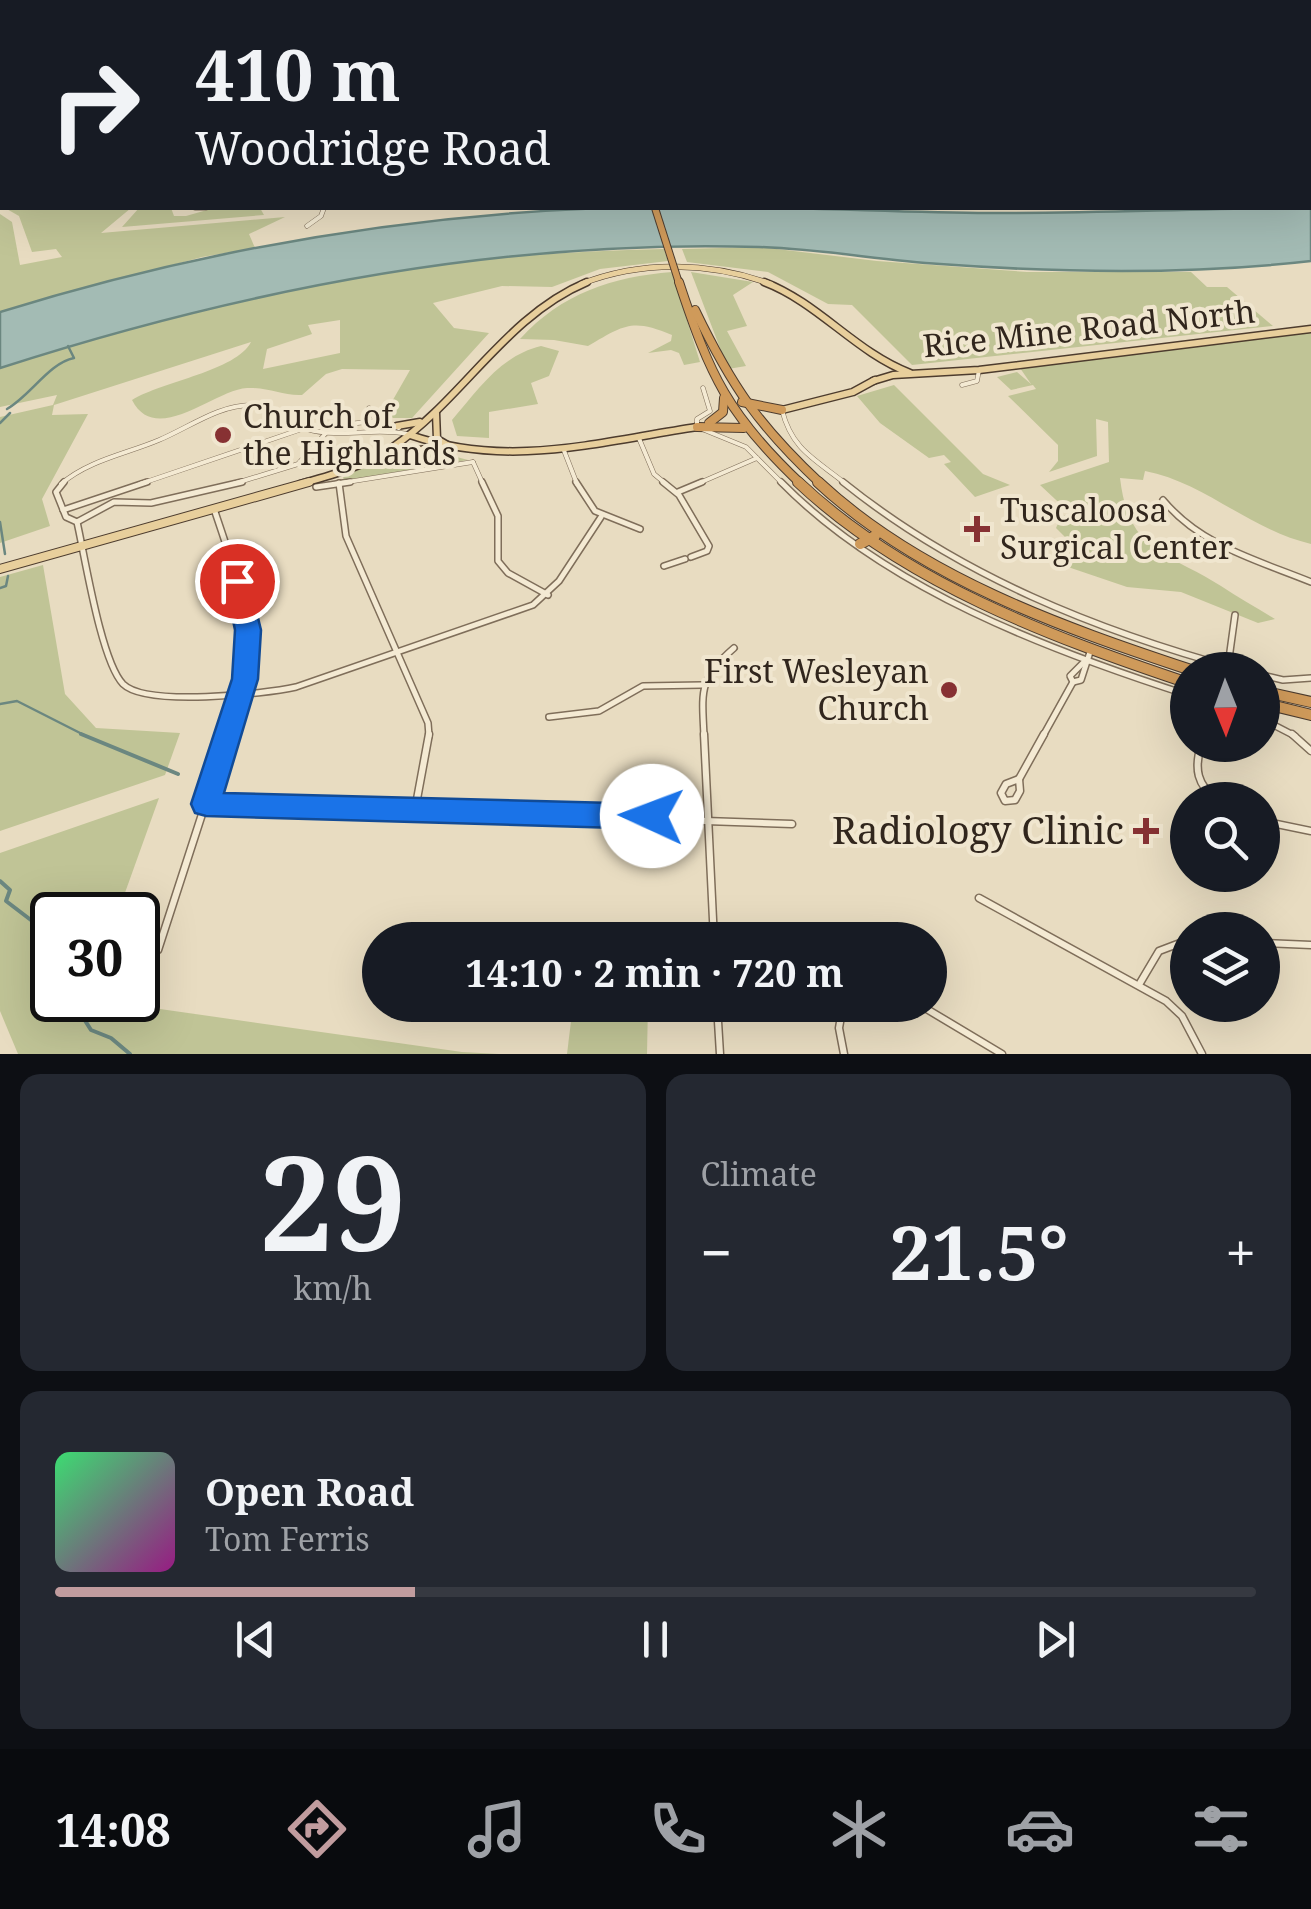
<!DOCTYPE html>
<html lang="en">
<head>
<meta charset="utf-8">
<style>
	:root { --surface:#171b24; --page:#242831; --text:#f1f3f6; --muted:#9ea1a6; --line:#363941; --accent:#c19c9e }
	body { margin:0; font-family:"Noto Serif",serif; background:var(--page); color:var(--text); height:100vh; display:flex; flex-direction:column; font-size:38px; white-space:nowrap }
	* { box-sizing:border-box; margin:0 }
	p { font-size:32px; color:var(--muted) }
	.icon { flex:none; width:55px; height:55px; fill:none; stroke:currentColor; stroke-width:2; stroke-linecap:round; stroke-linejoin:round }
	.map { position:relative; height:1054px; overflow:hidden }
	.sheet { display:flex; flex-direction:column; gap:20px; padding:20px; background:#0d0f14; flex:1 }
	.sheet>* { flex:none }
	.guide { position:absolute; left:0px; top:0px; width:1312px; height:210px; box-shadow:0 10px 40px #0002; background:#171b24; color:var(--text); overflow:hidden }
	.needle { width:65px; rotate:179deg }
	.controls { position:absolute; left:1170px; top:652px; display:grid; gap:20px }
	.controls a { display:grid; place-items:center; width:110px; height:110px; border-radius:50%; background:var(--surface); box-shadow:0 10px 40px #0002; font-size:50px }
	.speed { position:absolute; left:30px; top:892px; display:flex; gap:20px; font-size:50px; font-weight:700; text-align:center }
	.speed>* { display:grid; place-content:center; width:130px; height:130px; border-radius:50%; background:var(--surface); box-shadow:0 10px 40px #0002; line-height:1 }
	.speed .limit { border:5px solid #111; border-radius:15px; background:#fff; color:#111 }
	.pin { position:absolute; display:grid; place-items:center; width:85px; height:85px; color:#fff; margin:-42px; border:5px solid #fff; border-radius:50%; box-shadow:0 2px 10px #0007 }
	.me { position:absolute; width:110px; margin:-55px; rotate:272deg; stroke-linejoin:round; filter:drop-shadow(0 0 8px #0008) }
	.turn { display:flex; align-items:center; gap:35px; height:210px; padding:0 30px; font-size:45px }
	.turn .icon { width:130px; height:130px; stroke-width:2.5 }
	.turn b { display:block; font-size:70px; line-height:85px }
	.big { font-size:75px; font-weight:700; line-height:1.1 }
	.sheet .tile { flex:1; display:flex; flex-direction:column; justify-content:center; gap:15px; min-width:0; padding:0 35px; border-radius:20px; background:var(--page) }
	.sheet .dial { align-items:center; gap:0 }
	.dial b { font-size:130px; line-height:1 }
	.song { display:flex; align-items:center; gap:30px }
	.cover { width:120px; height:120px; border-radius:15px; background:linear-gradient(135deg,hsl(140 70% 55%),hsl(310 70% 35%)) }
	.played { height:10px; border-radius:5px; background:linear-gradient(90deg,var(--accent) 30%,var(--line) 30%) }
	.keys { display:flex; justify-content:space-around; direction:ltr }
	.heat { display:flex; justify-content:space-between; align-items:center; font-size:55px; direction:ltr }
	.sheet .tiles { flex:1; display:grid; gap:20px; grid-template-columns:1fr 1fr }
	.tile:last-child { grid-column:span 2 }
	.trip { position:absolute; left:362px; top:922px; width:585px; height:100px; border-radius:50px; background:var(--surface); box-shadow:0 10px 40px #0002; font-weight:700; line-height:100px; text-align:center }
	.menu { display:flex; height:160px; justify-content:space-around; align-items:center; background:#090b0e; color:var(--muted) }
	.menu .icon { width:70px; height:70px }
	.menu .on { color:var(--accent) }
	.menu b { font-size:45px; color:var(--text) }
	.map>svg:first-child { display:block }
</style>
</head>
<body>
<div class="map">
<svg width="1311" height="1054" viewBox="0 0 1311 1054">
	<rect width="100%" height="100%" fill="#e8dcc1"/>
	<g fill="#c0c496" fill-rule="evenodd">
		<polygon points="5,208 131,208 101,233 285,217 249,234 255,248 202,257 0,312 0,214 12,222 20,265 62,257 56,249 32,252 19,216"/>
		<polygon points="139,208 171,208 174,216 186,216 214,208 260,208 264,215 122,227"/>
		<polygon points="760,247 877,261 1027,272 1191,272 1207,287 1227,287 1273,326 912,365 852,305 828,304 768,272 687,262 682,249"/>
		<path d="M664,249l4,12 -68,8 -48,18 -50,-1 -69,17 21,25 35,5 -77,85h-19l-7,-6 24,-42 -68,-1 -16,5 -24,21c-19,1 -34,-8 -55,-7 -33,2 -91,59 -115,12 31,-19 104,-29 119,-58l-197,63 -2,10 36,-1 -46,85 8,27 -50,17v-126l53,-12 4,-10 -57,12v-39c89,-28 180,-56 271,-76 129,-29 262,-40 393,-43zM340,320v33l-77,16 4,-20 45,-15 -4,-9z"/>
		<path d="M672,272l28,90 -16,3 -5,-12 -8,-3 -23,3 23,-12 1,-6c-40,-17 -48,-10 -84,11l-34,-6 -34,-1c42,-46 92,-62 152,-67z"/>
		<polygon points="691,272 753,282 733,295 747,326 727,331 746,366 728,369"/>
		<path d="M1311,331v213c-61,-14 -107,-62 -166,-73l-2,9 -23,-2c9,76 48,74 101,108 18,12 36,22 54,33l-17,4 -77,-31 -54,-5 -59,-20 3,-24 -15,-15 5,-11 9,-4 -30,-28 69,-23 -1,-40 -12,-3 1,37 -48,16 9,-11v-16l-50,-49 28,-7 -3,-4 -22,5 -14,-13 20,-5 14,12 -11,-16z"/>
		<path d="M541,346l18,5 -10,25 -18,7 7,21 -49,8v26l-32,-2 -5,-16c26,-30 48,-64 89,-74z"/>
		<polygon points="894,385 983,474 1010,485 975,497 944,464 951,462 944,455 929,458 880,423 857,396"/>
		<polygon points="434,451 468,460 344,481 343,476 398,454"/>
		<polygon points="43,565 65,694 96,728 180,733 165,775 0,831 0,577"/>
		<polygon points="159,798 117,915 52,915 52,1000 138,1000 138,995 146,1007 462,1052 499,1054 18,1054 0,1011 0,853"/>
		<polygon points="573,1005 648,1005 647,1054 567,1054"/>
	</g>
	<path fill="#a3bbb4" stroke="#6b8780" stroke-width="2.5" d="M1311,193v68c-122,14 -248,12 -371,3 -60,-4 -120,-15 -181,-17 -258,-8 -514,42 -759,121v-56c194,-60 398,-96 601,-104 126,-6 252,4 377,5 111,1 221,-5 332,-5z"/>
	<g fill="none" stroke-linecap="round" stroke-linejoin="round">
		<g stroke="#6b8780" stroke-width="2.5">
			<path d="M7,409c24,-14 42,-46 67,-51l-6,-12"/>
			<polyline points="0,423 10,413"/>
			<polyline points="0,522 5,554"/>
			<polyline points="0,588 6,586 8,576"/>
			<polyline points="0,704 17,701 86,736"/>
		</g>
		<g stroke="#6b8780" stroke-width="4">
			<polyline points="81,734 178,774"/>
			<polyline points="0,881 10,890 6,901 44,930 43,946 52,956"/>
			<polyline points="72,1000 91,1030 111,1038 130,1054"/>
		</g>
		<g stroke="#7f6e5a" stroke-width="4">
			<g id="minor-far3">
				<polyline points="1189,0 1235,2"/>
				<polyline points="153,2 158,0"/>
				<polyline points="221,2 225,0"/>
				<polyline points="1093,2 1101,0"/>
				<polyline points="1282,2 1291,0"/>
			</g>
		</g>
		<g stroke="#7f6e5a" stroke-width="5">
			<g id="minor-far2">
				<polyline points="195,208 206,208"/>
				<polyline points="307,226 321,216 324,208"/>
				<polyline points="962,385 977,381 979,370"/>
				<polyline points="703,388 710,411 697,419 697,427 746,447 783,484"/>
				<polyline points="369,408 376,421 399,428"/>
				<path d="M782,410c10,40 33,49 64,74"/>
				<polyline points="312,428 376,421"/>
				<polyline points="638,436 654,474 666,484"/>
				<polyline points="563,448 577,484"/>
				<polyline points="473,462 483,484"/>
				<path d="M61,484c28,-24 65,-30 98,-44 31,-13 59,-35 93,-35 23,0 35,18 55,24 33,10 67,-2 100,5"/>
				<polyline points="140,484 302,429"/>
				<polyline points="233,484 298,464 326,433"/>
				<polyline points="335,484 473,462"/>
				<polyline points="697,484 757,458"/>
			</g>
		</g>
		<g stroke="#7f6e5a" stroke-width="8">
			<g id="minor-far1">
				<path d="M64,482l-8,10 10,25 11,5c8,35 24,139 46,162 23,23 141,10 173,3l237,-82 26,-24 42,-64"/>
				<polyline points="482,482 498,516 498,561 508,573 548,595"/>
				<polyline points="576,482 595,511 640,529"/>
				<polyline points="663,482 679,495 709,546 707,551 691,557"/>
				<path d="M781,482c105,107 267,168 407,213"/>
				<path d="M843,482c117,94 254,149 398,188"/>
				<polyline points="339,483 346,536 428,723 429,736"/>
				<polyline points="316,487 350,482"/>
				<polyline points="678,492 702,482"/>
				<path d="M1163,500c38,46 94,60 148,82"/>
				<path d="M214,509c32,94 45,130 13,227"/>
				<polyline points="63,510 147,482"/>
				<polyline points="77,522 114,502 151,503 242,482"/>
				<polyline points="664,566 685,559"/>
				<polyline points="1228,666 1235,615"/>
				<polyline points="1262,675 1283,680 1311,678"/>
				<polyline points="1073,682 1081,680 1091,649"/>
				<polyline points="549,717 599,711 643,686 702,685"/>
				<polyline points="1262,719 1295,736"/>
				<path d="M704,736c-2,-44 -6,-57 30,-88"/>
				<polyline points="1043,736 1073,682 1070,676 1085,661"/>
			</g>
		</g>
		<g stroke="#7f6e5a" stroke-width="9">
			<g id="minor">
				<polyline points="704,734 714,940"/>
				<polyline points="1292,734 1311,751"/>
				<path d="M1201,745c-7,24 -4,40 16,55"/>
				<polyline points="1019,779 1044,734"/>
				<polygon points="1019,779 1020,791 1015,800 1005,801 1001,793 1006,784"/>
				<polyline points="206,804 792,824"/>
				<polyline points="415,810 429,734"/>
				<polyline points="1262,821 1311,831"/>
				<polyline points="979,898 1166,1001 1182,1016 1202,1054"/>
				<polyline points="1262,943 1311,945"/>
				<polyline points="158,950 228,734"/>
				<polyline points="1140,983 1159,951 1188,940"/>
				<polyline points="717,1005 720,1054"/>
				<polyline points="843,1005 839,1028 844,1054"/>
				<polyline points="920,1005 1002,1054"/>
			</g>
		</g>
		<g stroke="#4d3c2e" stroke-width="6">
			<path id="major-far2" d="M581,284c61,-24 129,-22 190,0"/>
		</g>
		<g stroke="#4d3c2e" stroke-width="9">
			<g id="major-far1">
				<path d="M764,282c55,21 91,70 146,91"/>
				<polyline points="873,381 893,375 979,370 1311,329"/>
				<polyline points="782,410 853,392 875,380"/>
				<polyline points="436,413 437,439 449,446"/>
				<polyline points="397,426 420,422"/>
				<path d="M410,435c99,34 187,7 287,-8"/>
				<polyline points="389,454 435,448"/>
				<path d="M300,484c32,-9 66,-18 93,-37 71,-49 113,-131 194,-165"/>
			</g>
		</g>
		<g stroke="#4d3c2e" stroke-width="10">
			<polyline id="major" points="0,569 309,482"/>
		</g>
		<g stroke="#4d3c2e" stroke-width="6">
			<polyline id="highway-far3" points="395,1 403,2"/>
		</g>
		<g stroke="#4d3c2e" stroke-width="8">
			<polyline id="highway-far2" points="678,280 679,284"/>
		</g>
		<g stroke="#4d3c2e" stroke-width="10">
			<g id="highway-far1">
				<path d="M679,282c31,94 49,133 122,202"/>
				<path d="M695,310c37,77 64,116 126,174"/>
				<polyline points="742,402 782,410"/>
				<polyline points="709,423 723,412 724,398"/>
				<polyline points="697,427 744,428"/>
			</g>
		</g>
		<g stroke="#4d3c2e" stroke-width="12">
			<g id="highway">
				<path d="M798,482c107,101 253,155 390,201"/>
				<path d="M818,482c102,95 243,145 373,188"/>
				<polyline points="860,544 875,536"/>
				<polyline points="1262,691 1311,702"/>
				<polyline points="1262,703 1311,715"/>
			</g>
		</g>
		<use href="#minor-far3" stroke="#f4ead3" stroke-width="2.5"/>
		<use href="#minor-far2" stroke="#f4ead3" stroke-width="4"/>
		<use href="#minor-far1" stroke="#f4ead3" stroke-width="5"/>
		<use href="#minor" stroke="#f4ead3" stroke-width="6"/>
		<use href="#major-far2" stroke="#e8cf9c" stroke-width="5"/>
		<use href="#major-far1" stroke="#e8cf9c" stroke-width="6"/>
		<use href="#major" stroke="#e8cf9c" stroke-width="8"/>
		<use href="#highway-far3" stroke="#cf9a5a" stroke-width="5"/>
		<use href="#highway-far2" stroke="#cf9a5a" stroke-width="6"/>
		<use href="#highway-far1" stroke="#cf9a5a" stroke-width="8"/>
		<use href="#highway" stroke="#cf9a5a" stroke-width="10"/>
		<g stroke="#4d3c2e" stroke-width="8" stroke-linecap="butt">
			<polyline id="highway-bridge" points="655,208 678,280"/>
		</g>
		<use href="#highway-bridge" stroke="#cf9a5a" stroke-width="6"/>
	</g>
	<polygon fill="#1a73e8" stroke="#114b97" stroke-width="2.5" points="237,573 249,581 261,630 258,679 224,793 652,804 663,808 667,816 663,825 652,829 206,816 195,813 191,804 232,679 235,630 225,581"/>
	<g fill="#873133" stroke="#f0e6cf" stroke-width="4">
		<circle cx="223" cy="435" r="10"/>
		<path d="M972 514h10v10h10v10h-10v10h-10v-10h-10v-10h10z"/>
		<circle cx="949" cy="690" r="10"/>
		<path d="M1141 816h10v10h10v10h-10v10h-10v-10h-10v-10h10z"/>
	</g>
	<g text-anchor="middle" stroke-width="8" stroke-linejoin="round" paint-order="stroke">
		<g font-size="32" fill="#31261d" stroke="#f0e6cf">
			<text transform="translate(1089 329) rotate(-6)" y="11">Rice Mine Road North</text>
		</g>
		<g font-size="32" fill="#31261d" stroke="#f0e6cf" text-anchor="start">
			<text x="243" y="428">Church of<tspan x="243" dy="37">the Highlands</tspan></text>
			<text x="1000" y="522">Tuscaloosa<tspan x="1000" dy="37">Surgical Center</tspan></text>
			<text x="929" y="683" text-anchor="end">First Wesleyan<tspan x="929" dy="37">Church</tspan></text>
		</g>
		<g font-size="38" fill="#31261d" stroke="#f0e6cf" text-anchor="end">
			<text x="1124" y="844">Radiology Clinic</text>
		</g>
	</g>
</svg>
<div class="controls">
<a><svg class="needle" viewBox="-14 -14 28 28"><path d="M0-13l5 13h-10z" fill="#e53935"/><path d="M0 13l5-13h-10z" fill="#9ea1a6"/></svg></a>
<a><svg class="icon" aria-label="search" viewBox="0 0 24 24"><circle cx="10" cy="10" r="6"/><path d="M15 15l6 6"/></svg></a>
<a><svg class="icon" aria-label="layers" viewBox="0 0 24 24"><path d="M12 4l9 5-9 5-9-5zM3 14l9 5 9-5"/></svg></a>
</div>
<div class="speed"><div class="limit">30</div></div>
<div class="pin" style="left:237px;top:581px;background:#d93025"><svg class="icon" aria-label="arrive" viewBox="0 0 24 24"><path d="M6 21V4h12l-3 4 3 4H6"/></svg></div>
<svg class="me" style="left:652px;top:816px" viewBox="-20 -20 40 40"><circle r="19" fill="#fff"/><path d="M0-13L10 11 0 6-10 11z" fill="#1a73e8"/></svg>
<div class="trip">14:10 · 2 min · 720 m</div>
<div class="guide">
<div class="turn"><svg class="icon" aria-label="right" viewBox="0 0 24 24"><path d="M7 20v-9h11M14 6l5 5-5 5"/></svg><div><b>410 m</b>Woodridge Road</div></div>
</div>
</div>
<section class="sheet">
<div class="tiles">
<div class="tile dial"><b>29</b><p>km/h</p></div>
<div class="tile"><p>Climate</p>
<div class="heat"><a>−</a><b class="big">21.5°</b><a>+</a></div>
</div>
<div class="tile">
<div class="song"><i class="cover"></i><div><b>Open Road</b><p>Tom Ferris</p></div></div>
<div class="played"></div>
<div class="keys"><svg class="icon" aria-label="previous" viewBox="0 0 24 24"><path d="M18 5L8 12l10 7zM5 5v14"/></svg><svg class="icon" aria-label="pause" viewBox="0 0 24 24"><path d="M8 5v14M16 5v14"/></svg><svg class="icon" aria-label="next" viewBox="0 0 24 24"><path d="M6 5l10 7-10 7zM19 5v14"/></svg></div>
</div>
</div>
</section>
<nav class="menu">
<b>14:08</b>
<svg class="icon on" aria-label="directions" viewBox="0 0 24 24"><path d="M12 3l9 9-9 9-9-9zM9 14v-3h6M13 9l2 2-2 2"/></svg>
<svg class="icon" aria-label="music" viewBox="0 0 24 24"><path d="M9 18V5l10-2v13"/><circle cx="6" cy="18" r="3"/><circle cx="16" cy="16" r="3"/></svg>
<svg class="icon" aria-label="phone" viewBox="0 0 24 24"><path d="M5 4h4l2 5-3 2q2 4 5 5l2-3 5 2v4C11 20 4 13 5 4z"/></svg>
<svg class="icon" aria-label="climate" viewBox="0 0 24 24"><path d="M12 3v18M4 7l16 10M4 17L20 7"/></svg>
<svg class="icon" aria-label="car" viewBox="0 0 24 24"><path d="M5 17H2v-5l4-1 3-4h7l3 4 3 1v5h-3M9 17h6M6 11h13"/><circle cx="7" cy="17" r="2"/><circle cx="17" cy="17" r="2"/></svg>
<svg class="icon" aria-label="filters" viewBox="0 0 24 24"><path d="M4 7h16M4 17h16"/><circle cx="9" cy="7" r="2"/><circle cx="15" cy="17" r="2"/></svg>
</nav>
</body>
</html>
